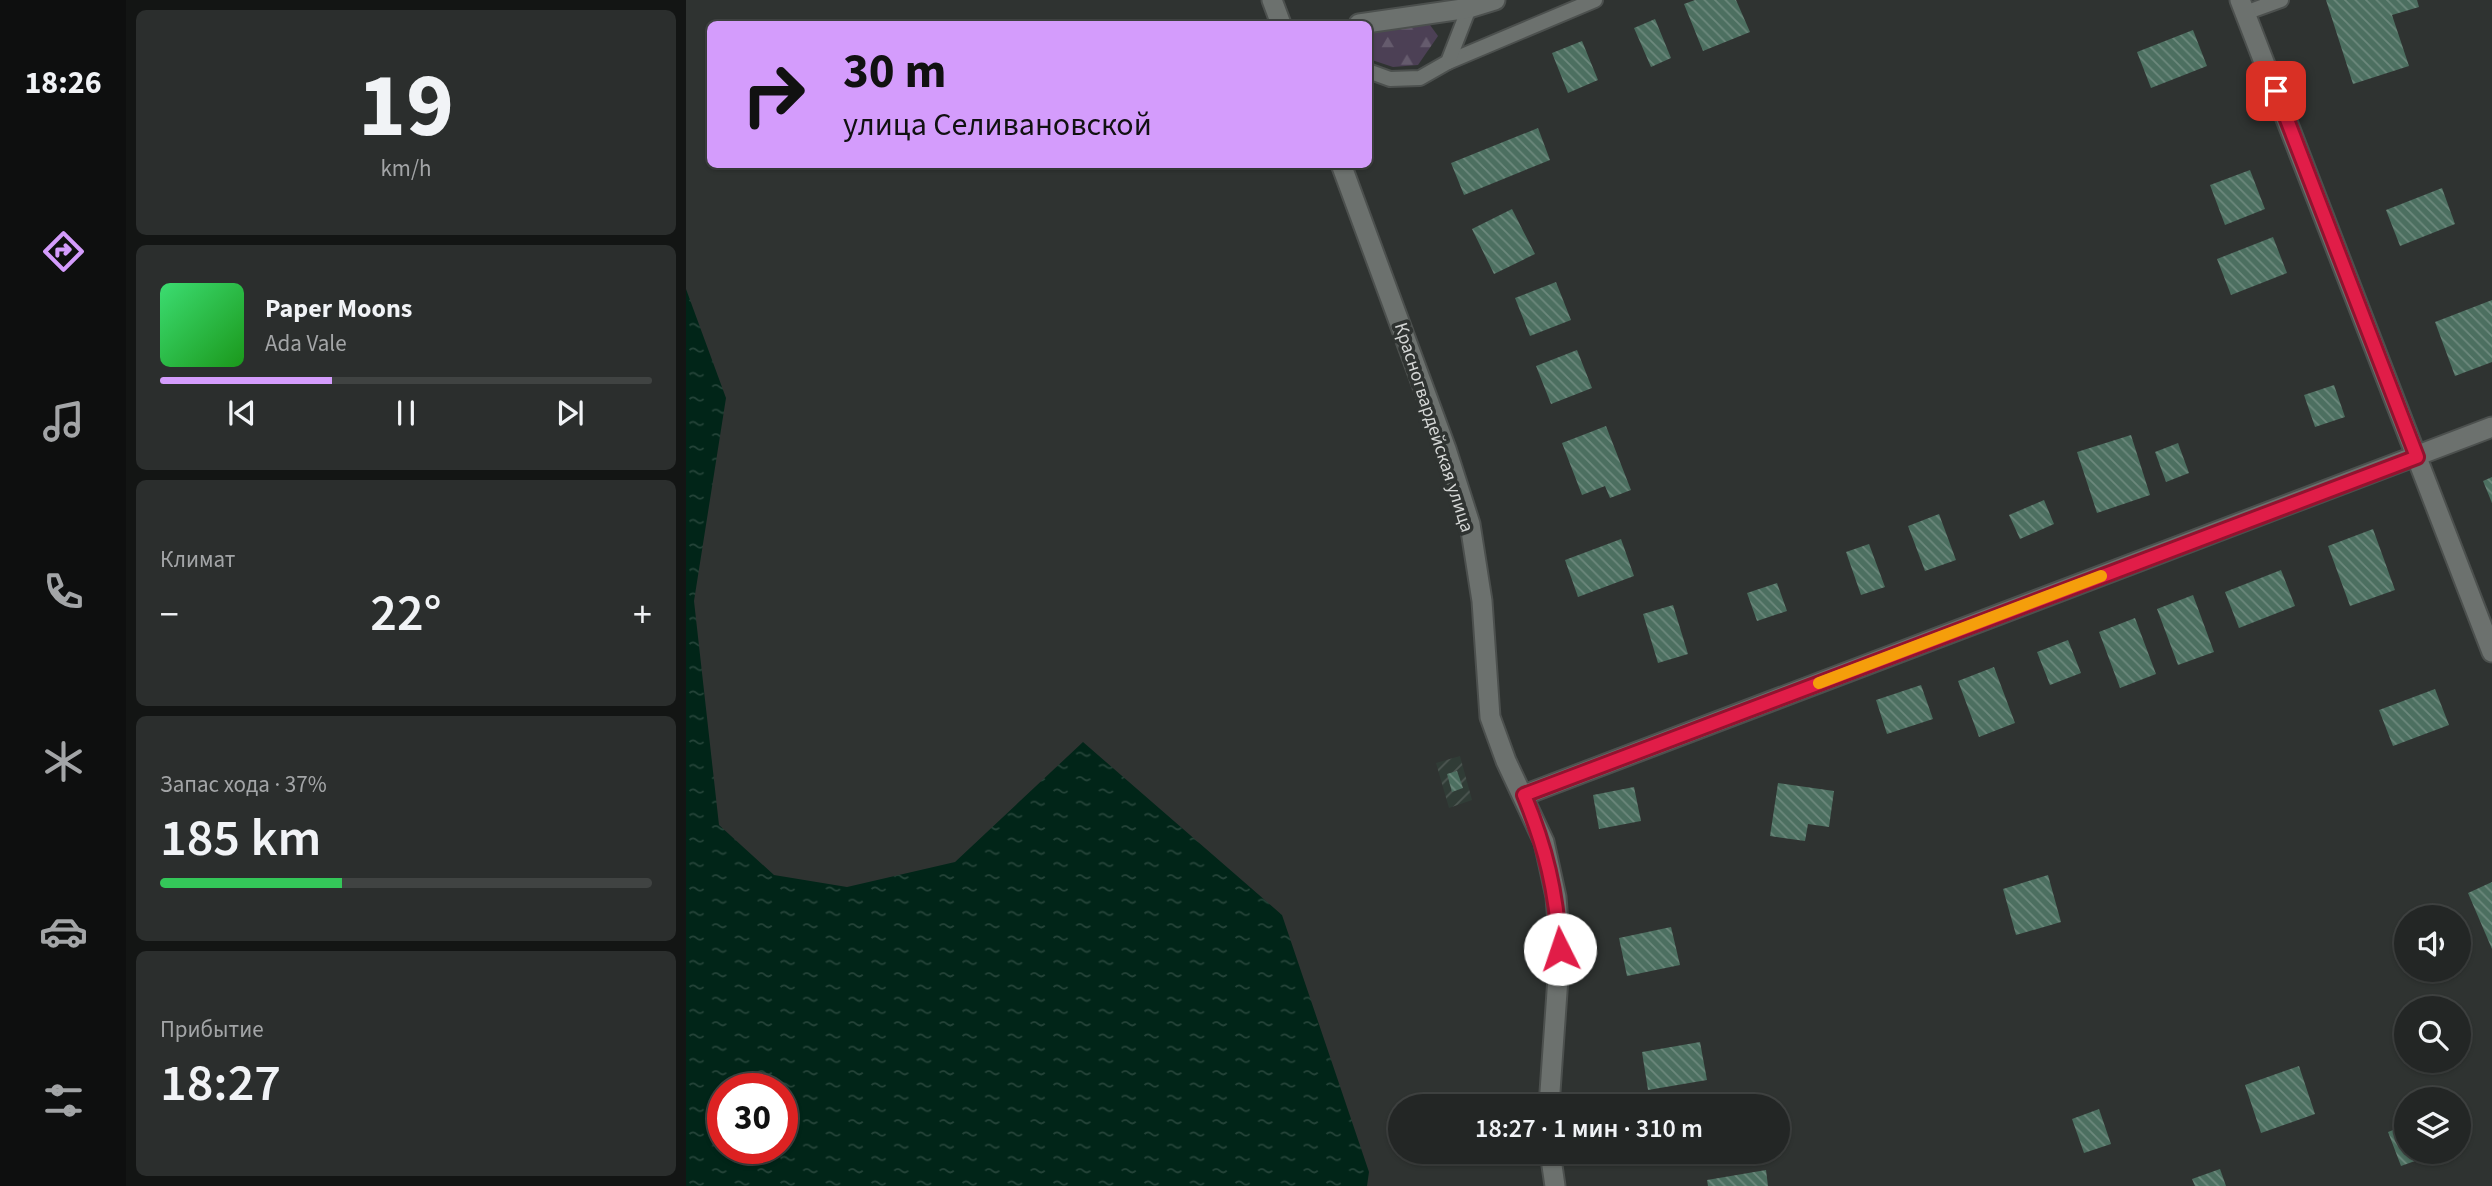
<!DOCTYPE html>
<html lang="ru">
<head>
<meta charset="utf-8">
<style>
	:root { --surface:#232625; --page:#2b2e2d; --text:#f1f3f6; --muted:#a3a5a7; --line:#404342; --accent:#d49cfc }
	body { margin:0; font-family:"Source Sans 3",sans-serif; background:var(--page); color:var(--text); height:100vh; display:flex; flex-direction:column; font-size:26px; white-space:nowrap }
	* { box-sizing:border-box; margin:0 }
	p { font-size:23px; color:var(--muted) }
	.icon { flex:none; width:38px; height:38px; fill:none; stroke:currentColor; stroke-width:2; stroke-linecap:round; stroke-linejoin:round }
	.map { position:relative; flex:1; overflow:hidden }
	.drawer { display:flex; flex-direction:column; gap:10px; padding:10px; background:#131514; width:560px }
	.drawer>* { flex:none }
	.guide { position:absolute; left:21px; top:21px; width:665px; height:147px; border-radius:10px; box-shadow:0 2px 5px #0004,0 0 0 2px var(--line); background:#d49cfc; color:#111; overflow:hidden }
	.controls { position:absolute; left:1708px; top:905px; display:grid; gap:14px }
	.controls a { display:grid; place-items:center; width:77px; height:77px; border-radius:50%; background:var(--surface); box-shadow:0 2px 5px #0004,0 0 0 2px var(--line); font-size:35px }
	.speed { position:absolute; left:21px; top:1073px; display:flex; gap:14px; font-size:35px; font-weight:700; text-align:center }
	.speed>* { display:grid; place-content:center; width:91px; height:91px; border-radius:50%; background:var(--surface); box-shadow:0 2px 5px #0004,0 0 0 2px var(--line); line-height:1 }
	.speed .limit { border:10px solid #d22; background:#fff; color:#111 }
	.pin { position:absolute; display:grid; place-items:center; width:60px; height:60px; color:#fff; margin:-30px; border-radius:14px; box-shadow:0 4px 10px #0006 }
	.me { position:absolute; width:77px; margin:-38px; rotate:356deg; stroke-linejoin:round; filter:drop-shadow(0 0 5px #0008) }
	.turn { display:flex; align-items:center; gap:24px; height:147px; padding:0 21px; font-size:32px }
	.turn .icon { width:91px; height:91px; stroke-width:2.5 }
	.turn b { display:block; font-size:49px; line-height:60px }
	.big { font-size:52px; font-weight:600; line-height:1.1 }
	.drawer .tile { flex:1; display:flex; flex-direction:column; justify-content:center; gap:10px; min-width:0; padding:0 24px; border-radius:10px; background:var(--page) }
	.drawer .dial { align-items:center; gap:0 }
	.dial b { font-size:91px; line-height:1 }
	.song { display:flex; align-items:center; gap:21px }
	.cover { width:84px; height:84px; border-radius:10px; background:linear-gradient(135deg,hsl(140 70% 55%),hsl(120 70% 35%)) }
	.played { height:7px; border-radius:4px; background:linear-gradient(90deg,var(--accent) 35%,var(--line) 35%) }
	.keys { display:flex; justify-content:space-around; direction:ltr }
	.heat { display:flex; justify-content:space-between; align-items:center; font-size:38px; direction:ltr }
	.charge { height:10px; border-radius:5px; background:linear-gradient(90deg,#34c759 37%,var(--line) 0) }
	.trip { position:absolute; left:702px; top:1094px; width:402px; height:70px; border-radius:35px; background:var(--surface); box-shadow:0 2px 5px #0004,0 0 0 2px var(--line); font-weight:600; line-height:70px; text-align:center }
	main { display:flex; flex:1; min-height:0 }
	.dock { display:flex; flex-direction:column; width:126px; justify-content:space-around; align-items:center; background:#0e0f0f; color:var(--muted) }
	.dock .icon { width:49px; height:49px }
	.dock .current { color:var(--accent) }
	.dock b { font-size:32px; color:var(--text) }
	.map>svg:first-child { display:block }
</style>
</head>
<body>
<main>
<nav class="dock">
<b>18:26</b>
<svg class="icon current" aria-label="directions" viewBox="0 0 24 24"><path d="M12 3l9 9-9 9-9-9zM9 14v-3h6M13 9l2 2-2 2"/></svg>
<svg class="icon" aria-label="music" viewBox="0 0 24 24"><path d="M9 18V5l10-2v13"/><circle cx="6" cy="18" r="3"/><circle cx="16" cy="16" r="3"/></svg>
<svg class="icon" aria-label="phone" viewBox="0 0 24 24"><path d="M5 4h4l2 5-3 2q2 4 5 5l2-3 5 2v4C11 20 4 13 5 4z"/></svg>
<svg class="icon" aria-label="climate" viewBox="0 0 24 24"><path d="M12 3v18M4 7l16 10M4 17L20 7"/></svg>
<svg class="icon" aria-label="car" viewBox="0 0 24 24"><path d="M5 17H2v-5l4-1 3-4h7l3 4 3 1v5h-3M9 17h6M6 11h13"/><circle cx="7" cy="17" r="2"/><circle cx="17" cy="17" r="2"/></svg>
<svg class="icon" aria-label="filters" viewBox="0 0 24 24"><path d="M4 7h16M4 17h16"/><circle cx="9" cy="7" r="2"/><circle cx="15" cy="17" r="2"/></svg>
</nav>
<section class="drawer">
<div class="tile dial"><b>19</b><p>km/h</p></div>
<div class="tile">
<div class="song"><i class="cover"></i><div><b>Paper Moons</b><p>Ada Vale</p></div></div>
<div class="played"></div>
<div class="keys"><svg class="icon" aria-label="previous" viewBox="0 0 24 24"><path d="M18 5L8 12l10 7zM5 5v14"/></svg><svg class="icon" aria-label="pause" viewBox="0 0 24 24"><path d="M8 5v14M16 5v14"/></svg><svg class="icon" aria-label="next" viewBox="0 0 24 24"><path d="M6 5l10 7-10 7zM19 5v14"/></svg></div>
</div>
<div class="tile"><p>Климат</p>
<div class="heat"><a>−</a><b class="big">22°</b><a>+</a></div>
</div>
<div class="tile"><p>Запас хода · 37%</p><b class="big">185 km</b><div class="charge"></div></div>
<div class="tile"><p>Прибытие</p><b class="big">18:27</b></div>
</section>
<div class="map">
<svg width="1806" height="1186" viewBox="0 0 1806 1186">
	<defs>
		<pattern id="industrial-furrows" width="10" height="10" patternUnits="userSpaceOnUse" patternTransform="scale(1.75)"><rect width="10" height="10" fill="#303c36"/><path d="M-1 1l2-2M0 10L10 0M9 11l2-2" fill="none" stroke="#4d5752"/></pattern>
		<pattern id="forest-firs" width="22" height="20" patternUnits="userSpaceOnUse" patternTransform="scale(1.75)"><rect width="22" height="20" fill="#4c4055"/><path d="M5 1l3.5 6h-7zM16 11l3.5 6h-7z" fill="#655b6d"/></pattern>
		<pattern id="water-ripples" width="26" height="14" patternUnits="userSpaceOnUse" patternTransform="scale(1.75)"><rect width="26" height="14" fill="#012518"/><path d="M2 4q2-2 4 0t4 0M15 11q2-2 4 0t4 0" fill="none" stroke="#254439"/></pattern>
		<pattern id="building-back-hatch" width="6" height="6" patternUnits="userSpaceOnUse" patternTransform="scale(1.75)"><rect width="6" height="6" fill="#4c6f60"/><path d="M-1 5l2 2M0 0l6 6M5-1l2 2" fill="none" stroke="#6d897d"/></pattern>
	</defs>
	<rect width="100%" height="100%" fill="#2f3331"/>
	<polygon fill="url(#industrial-furrows)" points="774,756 786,800 763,808 750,763"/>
	<polygon fill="url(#forest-firs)" points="744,25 752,36 732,65 707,67 683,59 682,31 706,26"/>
	<path fill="url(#water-ripples)" fill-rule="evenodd" d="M0,289l40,109 -32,203 25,224 55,50 73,12 108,-25 128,-120 199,173 87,257 -2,14h-681zM37,1088h59v60h-59z"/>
	<g fill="url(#building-back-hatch)">
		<polygon points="1009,0 1050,0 1064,32 1017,51 998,4"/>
		<polygon points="1640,0 1731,0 1733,7 1706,15 1723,66 1667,84"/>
		<polygon points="969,19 985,58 965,67 948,28"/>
		<polygon points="1507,30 1521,66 1465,88 1451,52"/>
		<polygon points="896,41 912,80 882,93 866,53"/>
		<polygon points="852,128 864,160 778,195 765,163"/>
		<polygon points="1564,170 1579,209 1539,225 1524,185"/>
		<polygon points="1756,188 1769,224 1714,246 1700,210"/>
		<polygon points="826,209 849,254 808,274 786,229"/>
		<polygon points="1587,237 1601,273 1545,295 1531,259"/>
		<polygon points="870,282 885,320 844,336 829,298"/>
		<polygon points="1806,300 1806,362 1769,376 1749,322"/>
		<polygon points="891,350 906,388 865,404 850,366"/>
		<polygon points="1648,385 1659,417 1629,427 1618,395"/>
		<polygon points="920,426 945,490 924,498 919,486 896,495 876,443"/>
		<polygon points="1445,435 1464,495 1411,513 1391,452"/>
		<polygon points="1492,443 1503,473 1480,482 1469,452"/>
		<polygon points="1806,477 1806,503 1797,481"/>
		<polygon points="1358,500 1368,524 1334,539 1323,515"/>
		<polygon points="1253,514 1270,560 1239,571 1222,526"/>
		<polygon points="1687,529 1709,590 1664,606 1642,546"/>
		<polygon points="935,539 948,576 892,597 879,560"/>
		<polygon points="1183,544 1199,587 1175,595 1160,552"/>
		<polygon points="1595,570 1609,606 1553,628 1539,592"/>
		<polygon points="1091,583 1101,611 1071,621 1061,593"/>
		<polygon points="1507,595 1528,652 1492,665 1471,609"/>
		<polygon points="987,605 1002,654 972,663 957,614"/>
		<polygon points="1449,618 1470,674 1434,688 1413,632"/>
		<polygon points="1382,640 1395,673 1364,685 1351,652"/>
		<polygon points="1308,667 1329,723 1293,737 1272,681"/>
		<polygon points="1235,685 1247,719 1201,734 1190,700"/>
		<polygon points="1749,689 1763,725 1707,746 1693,710"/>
		<polygon points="771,771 777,788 766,792 761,774"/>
		<polygon points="1092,783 1148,791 1143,827 1122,824 1119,841 1084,836"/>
		<polygon points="948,787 955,821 913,829 907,795"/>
		<polygon points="1362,875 1375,922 1330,935 1317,889"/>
		<polygon points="1806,882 1806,949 1782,893"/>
		<polygon points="985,927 994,965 941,976 933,938"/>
		<polygon points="1014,1042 1021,1080 962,1090 956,1052"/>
		<polygon points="1613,1066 1629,1114 1575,1133 1559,1085"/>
		<polygon points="1413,1109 1425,1144 1398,1153 1386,1119"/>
		<polygon points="1720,1125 1720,1152 1754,1152 1715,1166 1702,1132"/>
		<polygon points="1534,1169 1540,1186 1509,1186 1506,1179"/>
		<polygon points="1080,1170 1082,1186 1022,1186 1021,1180"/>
	</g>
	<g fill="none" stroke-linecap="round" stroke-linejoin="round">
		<g stroke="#4c504e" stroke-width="18">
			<g id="service">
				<polyline points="1559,13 1595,0"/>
				<polyline points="762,62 909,0"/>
				<polyline points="682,71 704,79 734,78 762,62 783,8"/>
			</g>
		</g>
		<g stroke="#4c504e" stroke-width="23">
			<g id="minor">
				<polyline points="586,0 595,24"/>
				<polyline points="1554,0 1806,652"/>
				<polyline points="673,24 783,8 809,0"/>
				<polyline points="655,164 760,449 784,524 796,601 804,717 820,761 858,842 870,897 874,949 863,1106"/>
				<polyline points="838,795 1806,427"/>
				<polyline points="864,1152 869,1186"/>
			</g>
		</g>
		<use href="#service" stroke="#6c716e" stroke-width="14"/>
		<use href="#minor" stroke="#6c716e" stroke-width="19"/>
	</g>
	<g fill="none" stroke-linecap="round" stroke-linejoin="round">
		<g stroke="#92132f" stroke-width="18">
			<path id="route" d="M874,949c-4,-58 -14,-101 -36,-154l893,-338 -141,-366"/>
		</g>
		<use href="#route" stroke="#e11d48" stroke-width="12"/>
		<polyline stroke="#f59e0b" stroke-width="12" points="1133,683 1415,576"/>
	</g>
	<g text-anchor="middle" stroke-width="7" stroke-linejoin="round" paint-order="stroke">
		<g font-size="19" fill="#d5d7d6" stroke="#2f3331">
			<text transform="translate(749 427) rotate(72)" y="7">Красногвардейская улица</text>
		</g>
	</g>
</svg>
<div class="controls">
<a><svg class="icon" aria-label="sound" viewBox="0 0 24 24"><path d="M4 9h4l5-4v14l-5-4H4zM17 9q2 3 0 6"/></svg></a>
<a><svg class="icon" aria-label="search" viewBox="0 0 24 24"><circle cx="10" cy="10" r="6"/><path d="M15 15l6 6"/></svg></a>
<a><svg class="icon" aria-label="layers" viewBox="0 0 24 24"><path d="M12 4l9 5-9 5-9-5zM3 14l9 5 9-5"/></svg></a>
</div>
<div class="speed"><div class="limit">30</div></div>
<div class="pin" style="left:1590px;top:91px;background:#d93025"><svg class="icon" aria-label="arrive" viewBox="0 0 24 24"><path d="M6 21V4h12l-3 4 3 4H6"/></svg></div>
<svg class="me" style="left:874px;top:949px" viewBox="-20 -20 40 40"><circle r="19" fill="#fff"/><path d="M0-13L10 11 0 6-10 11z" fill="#e11d48"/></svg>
<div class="trip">18:27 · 1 мин · 310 m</div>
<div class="guide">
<div class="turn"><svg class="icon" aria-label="right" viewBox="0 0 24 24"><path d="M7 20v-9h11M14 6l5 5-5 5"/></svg><div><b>30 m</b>улица Селивановской</div></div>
</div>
</div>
</main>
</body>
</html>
